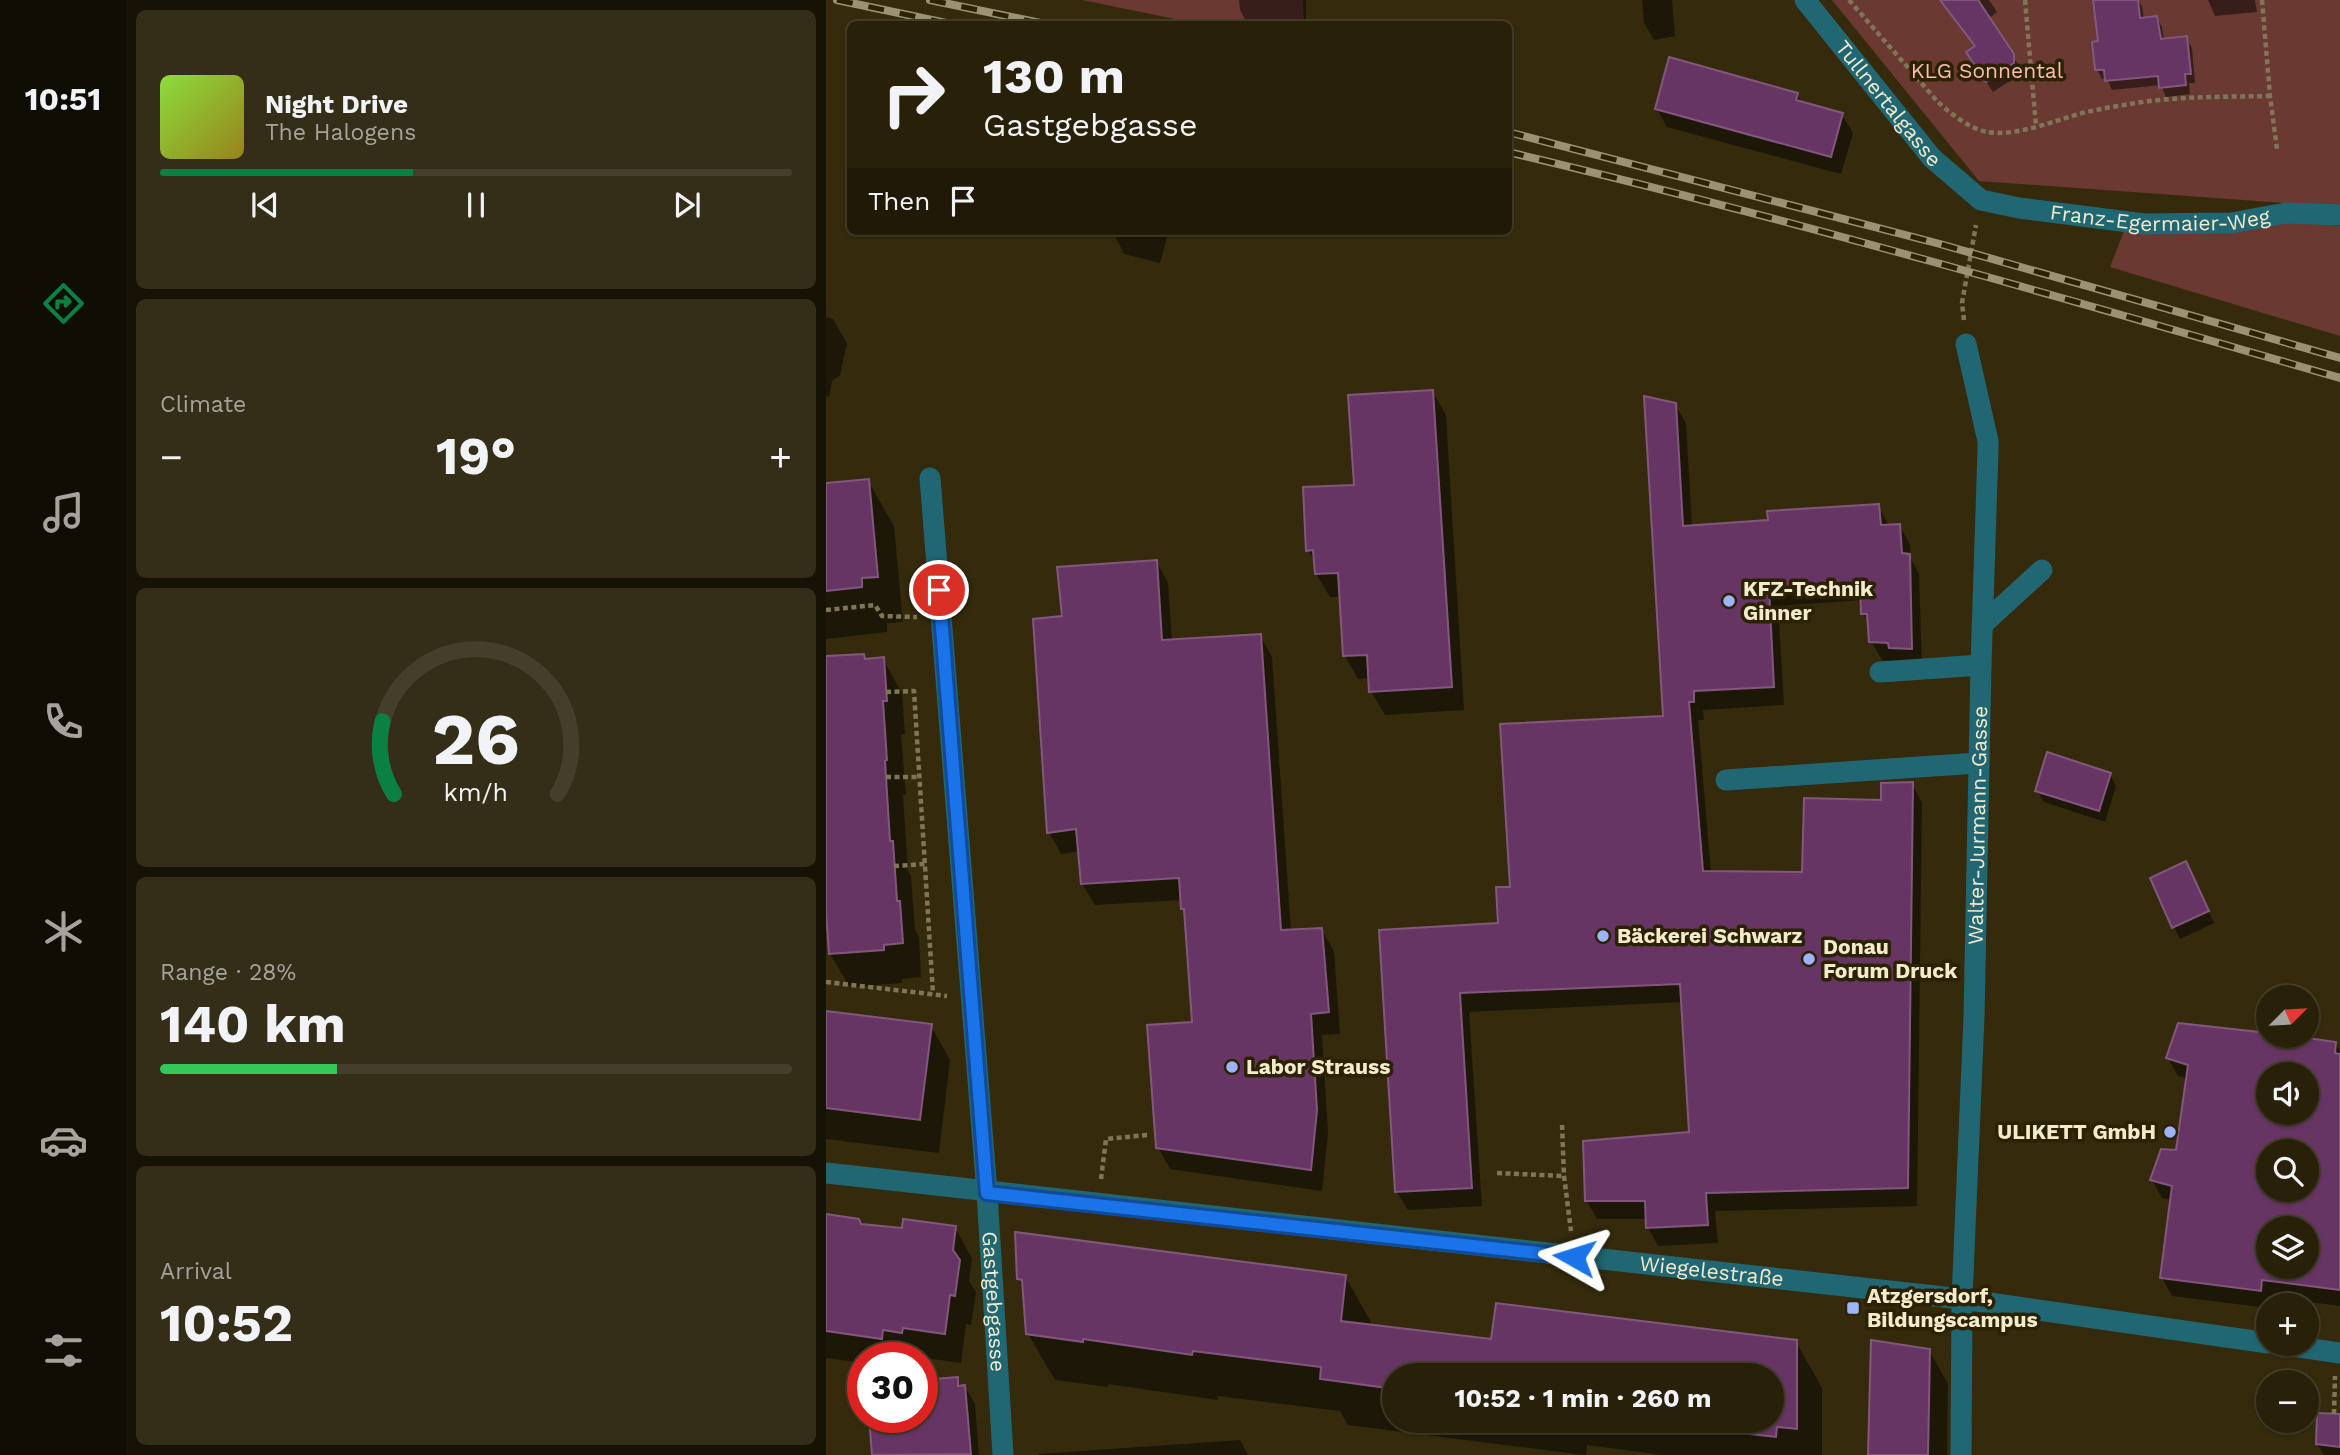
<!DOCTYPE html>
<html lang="en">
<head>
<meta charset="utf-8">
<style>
	:root { --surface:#282009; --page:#342d17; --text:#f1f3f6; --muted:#a5a39c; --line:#443e2a; --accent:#0b8043 }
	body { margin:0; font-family:"Work Sans",sans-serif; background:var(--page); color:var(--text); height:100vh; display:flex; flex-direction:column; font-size:26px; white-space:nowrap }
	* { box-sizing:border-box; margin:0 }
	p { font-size:23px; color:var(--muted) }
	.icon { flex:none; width:38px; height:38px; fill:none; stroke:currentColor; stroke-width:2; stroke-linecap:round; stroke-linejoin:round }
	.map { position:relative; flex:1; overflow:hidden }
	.sheet { display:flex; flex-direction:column; gap:10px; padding:10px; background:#161205; width:700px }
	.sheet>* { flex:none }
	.banner { position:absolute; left:21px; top:21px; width:665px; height:214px; border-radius:10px; box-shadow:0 2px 5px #0004,0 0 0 2px var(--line); background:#282009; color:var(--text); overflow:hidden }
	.needle { width:46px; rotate:66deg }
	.controls { position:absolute; left:1430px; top:985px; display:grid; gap:14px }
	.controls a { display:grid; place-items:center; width:63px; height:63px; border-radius:50%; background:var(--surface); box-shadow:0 2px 5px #0004,0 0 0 2px var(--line); font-size:35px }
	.speed { position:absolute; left:21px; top:1342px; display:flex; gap:14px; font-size:35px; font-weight:700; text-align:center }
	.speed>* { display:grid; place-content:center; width:91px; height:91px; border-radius:50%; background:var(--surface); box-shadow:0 2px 5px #0004,0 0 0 2px var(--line); line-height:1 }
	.speed .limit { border:10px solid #d22; background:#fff; color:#111 }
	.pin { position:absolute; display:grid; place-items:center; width:60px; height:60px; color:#fff; margin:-30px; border:4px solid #fff; border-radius:50%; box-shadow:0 2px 7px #0007 }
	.me { position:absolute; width:77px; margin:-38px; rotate:276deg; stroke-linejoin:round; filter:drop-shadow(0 0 5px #0008) }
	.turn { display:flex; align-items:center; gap:24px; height:147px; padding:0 21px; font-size:32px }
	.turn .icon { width:91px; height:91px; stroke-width:2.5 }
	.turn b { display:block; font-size:49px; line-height:60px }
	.then { display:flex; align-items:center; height:66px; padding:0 21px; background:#0003; gap:14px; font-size:26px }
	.big { font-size:52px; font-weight:700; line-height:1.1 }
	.sheet .card { flex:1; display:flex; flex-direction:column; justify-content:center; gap:10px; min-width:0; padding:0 24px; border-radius:10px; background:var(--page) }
	.sheet .dial { align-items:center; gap:0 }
	.dial svg { height:182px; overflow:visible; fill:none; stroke:var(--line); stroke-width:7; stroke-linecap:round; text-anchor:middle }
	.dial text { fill:var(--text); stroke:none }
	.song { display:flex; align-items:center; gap:21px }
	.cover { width:84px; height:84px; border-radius:10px; background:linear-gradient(135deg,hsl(90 70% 55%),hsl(50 70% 35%)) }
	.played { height:7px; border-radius:4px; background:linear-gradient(90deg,var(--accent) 40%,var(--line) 40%) }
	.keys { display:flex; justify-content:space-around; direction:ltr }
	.heat { display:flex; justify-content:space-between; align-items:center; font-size:38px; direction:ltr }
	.charge { height:10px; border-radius:5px; background:linear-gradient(90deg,#34c759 28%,var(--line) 0) }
	.trip { position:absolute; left:556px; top:1363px; width:402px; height:70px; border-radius:35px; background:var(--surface); box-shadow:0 2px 5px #0004,0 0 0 2px var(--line); font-weight:700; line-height:70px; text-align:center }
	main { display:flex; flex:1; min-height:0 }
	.menu { display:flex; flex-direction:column; width:126px; justify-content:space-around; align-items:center; background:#100d04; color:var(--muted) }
	.menu .icon { width:49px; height:49px }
	.menu .active { color:var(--accent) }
	.menu b { font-size:32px; color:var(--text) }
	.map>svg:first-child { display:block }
</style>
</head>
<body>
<main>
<nav class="menu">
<b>10:51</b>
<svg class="icon active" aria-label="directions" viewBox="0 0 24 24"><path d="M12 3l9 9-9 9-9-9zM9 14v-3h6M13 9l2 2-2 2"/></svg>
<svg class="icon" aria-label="music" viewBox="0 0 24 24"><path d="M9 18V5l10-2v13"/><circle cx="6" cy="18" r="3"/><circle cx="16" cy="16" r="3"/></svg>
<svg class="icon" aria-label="phone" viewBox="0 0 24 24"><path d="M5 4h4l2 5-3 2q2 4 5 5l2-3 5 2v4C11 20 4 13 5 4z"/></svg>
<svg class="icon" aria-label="climate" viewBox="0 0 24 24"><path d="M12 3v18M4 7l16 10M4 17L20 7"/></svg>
<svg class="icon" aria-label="car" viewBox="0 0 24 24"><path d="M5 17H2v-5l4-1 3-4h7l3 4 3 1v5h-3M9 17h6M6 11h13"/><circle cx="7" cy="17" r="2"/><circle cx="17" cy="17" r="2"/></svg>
<svg class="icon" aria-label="filters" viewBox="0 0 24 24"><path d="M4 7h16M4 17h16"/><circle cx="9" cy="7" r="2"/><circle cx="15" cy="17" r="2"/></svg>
</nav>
<section class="sheet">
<div class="card">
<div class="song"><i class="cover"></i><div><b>Night Drive</b><p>The Halogens</p></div></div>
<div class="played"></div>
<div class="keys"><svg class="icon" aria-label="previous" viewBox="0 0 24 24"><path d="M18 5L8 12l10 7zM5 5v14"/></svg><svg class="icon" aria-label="pause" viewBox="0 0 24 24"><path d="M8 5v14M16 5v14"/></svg><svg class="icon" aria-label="next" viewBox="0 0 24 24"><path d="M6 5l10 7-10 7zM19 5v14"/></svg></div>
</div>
<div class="card"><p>Climate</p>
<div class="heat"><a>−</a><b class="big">19°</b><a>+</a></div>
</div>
<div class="card dial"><svg viewBox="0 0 100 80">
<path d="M14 69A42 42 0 1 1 86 69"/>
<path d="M14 69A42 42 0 0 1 9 37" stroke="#0b8043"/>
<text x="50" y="56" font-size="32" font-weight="700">26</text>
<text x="50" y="72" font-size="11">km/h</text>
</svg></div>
<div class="card"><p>Range · 28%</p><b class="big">140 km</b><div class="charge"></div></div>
<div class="card"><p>Arrival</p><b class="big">10:52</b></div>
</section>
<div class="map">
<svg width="1514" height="1455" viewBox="0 0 1514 1455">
	<rect width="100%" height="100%" fill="#352b0c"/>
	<g fill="#6a3931">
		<polygon points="256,0 477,0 478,24 374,24"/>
		<polygon points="1006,0 1514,0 1514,207 1153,181"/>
		<polygon points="1469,222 1514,226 1514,336 1284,267 1298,231"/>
	</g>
	<g fill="#0007" fill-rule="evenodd">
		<polygon points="413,0 480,0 480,24 435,24 420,21 414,10"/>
		<polygon points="816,0 846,0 849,36 828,40 818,23"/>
		<polygon points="1114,0 1163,0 1171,12 1162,19 1197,72 1167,92 1148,63 1150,48"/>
		<polygon points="1268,0 1312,0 1316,6 1318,19 1331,18 1336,27 1338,41 1360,38 1366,48 1369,83 1363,83 1364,94 1340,97 1335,85 1286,90 1281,79 1276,79 1271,70 1274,43"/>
		<polygon points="1382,0 1429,0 1431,12 1389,16"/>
		<polygon points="971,94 976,103 1016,115 1027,133 1015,174 841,127 831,109"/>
		<polygon points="282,231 343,231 334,263 298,254 287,232"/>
		<polygon points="0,317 7,319 21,343 14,375 6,381 3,397 0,396"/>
		<polygon points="606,391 620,415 638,710 559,715 545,691 544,678 532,679 519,656 515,597 504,597 490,574 490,564 482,550 529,486"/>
		<polygon points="849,405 860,423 866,527 943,522 1052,506 1063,526 1073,525 1084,544 1085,559 1093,574 1096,667 1056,660 1045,641 1044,625 1037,613 1036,600 952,606 958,705 877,710 878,720 872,720 885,873 977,873 1057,802 1086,784 1096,803 1091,1206 889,1211 892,1243 832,1246 822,1227 822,1219 771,1219 761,1201 865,1133 857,1002 643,1012 656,1206 582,1210 571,1192 555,932 674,925 686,888 839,718"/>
		<polygon points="42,481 68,526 77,622 61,623 61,632 0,639 0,485"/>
		<polygon points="330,561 342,583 346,641 434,635 446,657 465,931 495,929 508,951 514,1034 496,1035 502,1133 496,1191 344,1169 332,1147 368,1023 361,916 357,909 356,900 269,905 256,884 253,851 235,854 223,832 238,617"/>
		<polygon points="0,658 57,659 76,693 79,734 75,735 80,794 77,795 82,871 85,876 89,930 93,937 95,977 76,979 76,983 24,987 4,954 0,887"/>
		<polygon points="1284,774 1290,786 1279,822 1218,802 1211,791"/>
		<polygon points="1366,875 1388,923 1354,939 1348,927"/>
		<polygon points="0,1013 105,1026 124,1060 113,1153 0,1139"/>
		<path d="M1353,1025l156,18 5,9v254l-68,-9 -1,9h-3v2l-96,-12 -10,-18 10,-78 -10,-2 -10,-18 26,-28 10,-73 -10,-3 -10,-18zM1442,1074h38v39h-38zM1442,1152h38v38h-38zM1442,1228h38v39h-38z"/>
		<polygon points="0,1216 35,1226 77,1230 129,1228 146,1258 143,1281 150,1292 145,1325 140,1324 135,1363 93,1357 37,1358 37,1363 0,1358"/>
		<path d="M519,1276l26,46v4l121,15 304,1 26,46v67h-159l-76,-10 -1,10h-2l-236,-30 -8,-14 -122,-15v4l-110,-16v3l-53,-7 -27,-46 -4,-46 -5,-9zM569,1376h378v45h-378z"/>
		<polygon points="1103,1350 1122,1384 1121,1455 1044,1455"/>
		<polygon points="131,1379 135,1387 139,1387 149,1404 153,1455 49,1455 42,1418 96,1418"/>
		<polygon points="1514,1417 1514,1455 1498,1455 1491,1444"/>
		<polygon points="414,1440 422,1455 212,1455 212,1454"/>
	</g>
	<g fill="#673563" stroke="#82577e" stroke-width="2" fill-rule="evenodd">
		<polygon points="1114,0 1152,0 1188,54 1188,63 1160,82 1140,52 1149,46"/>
		<polygon points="1267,0 1312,0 1314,18 1331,16 1335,39 1361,36 1365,74 1359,74 1360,85 1333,88 1332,76 1279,81 1278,70 1269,70 1266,42 1272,41"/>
		<polygon points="843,57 972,93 970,100 1017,113 1005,157 829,109"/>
		<polygon points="607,390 626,687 543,692 541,655 517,656 512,573 489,574 487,550 480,551 477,487 528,485 522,395"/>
		<polygon points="818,396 850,403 857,526 942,520 941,511 1053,504 1055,525 1074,524 1076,553 1084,554 1086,649 1063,648 1062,643 1043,642 1041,614 1035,614 1034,582 943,588 948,687 868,691 868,702 863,702 877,871 976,872 978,798 1055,800 1055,783 1087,782 1082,1188 880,1193 882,1225 820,1228 819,1201 759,1201 757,1141 863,1132 854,984 634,993 646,1188 569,1192 553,930 672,923 670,887 684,887 674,724 837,716"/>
		<polygon points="43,479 52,577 36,578 36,587 0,591 0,483"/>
		<polygon points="331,560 336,640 435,634 455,930 496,928 503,1012 485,1014 491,1110 485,1170 330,1148 321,1025 366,1022 358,909 355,909 353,878 255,884 250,829 221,833 207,619 236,616 231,567"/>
		<polygon points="38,654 39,659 58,657 61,701 57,701 61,760 59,761 64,841 67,841 71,901 74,901 77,943 58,945 58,950 3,954 0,912 0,656"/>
		<polygon points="1221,752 1285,773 1273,811 1209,791"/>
		<polygon points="1360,861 1383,911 1346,928 1324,878"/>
		<polygon points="0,1011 106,1024 94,1120 0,1108"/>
		<path d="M1352,1023l90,10v3h26l42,6 -1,11 5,1v236l-78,-10 -1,11 -101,-13 12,-92 -22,-6 11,-31 15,1 12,-85 -22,-7zM1442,1074h38v39h-38zM1442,1152h38v38h-38zM1442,1228h38v39h-38z"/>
		<polygon points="0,1214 33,1219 35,1224 76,1228 77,1219 130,1226 127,1250 134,1260 129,1296 124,1295 119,1334 77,1328 76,1333 57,1330 56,1339 0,1331"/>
		<polygon points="189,1232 520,1275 515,1321 665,1339 670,1303 971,1340 971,1429 951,1427 950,1437 880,1429 881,1421 947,1421 947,1376 569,1376 569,1389 494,1379 495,1367 367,1351 366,1355 257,1339 257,1342 200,1334 196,1280 191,1279"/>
		<polygon points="1045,1340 1104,1349 1102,1455 1042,1455"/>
		<polygon points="132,1377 132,1386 139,1385 145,1454 46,1455 43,1418 96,1418 96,1380"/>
		<polygon points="1491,1413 1514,1414 1514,1447 1490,1444"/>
	</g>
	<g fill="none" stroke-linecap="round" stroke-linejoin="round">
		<g stroke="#807657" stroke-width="4.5" stroke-dasharray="5 3.5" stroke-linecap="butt">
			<path d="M1023,0l88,101c13,12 31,27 50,31 28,5 67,-11 95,-19 14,-3 28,-6 42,-8 48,-9 97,-8 146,-9"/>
			<polyline points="1199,0 1210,126"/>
			<polyline points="1436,0 1444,96 1451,149"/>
			<polyline points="1138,320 1136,303 1150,225"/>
			<polyline points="0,610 49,605 56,616 91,617"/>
			<polyline points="60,692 88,691 107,994"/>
			<polyline points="60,777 94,777"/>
			<polyline points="68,866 99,864"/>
			<polyline points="0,982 121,996"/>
			<polyline points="736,1125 738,1176 745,1231"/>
			<polyline points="671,1173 738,1176"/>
			<polyline points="275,1179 280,1139 321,1135"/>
			<polyline points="1508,1414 1509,1376"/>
		</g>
		<g stroke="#206773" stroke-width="21">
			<path id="s1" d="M979,0l127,158 49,42 38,8 125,16 87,-1 55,-10 54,2"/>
			<path id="s2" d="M104,478l57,715 16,262"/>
			<polyline points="1156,625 1216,570"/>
			<polyline points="1054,672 1155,665"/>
			<polyline points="900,780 1152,763"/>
			<path id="s3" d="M0,1173l1136,126 306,44"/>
			<polyline points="1452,1344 1514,1353"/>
			<path id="s4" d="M1135,1455l1,-156 12,-282 7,-352 7,-215v-9l-22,-97"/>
		</g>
		<g stroke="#9b9173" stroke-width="8">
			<g id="rail">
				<polyline points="11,0 125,24"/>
				<polyline points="104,0 219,24"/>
				<polyline points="682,132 1114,244 1514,358"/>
				<path d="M682,152c280,66 556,146 832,226"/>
			</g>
		</g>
		<use href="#rail" stroke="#2b2103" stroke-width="5" stroke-dasharray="16" stroke-linecap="butt"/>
	</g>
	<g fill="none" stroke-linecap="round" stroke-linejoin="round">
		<g stroke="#114b97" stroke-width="18">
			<polyline id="route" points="113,590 161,1193 748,1257"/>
		</g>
		<use href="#route" stroke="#1a73e8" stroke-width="12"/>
	</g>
	<g fill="#9db4fd" stroke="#2b2103" stroke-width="2.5">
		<circle cx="903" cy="601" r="7"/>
		<circle cx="777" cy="936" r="7"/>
		<circle cx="983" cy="959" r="7"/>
		<circle cx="406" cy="1067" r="7"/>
		<circle cx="1344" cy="1132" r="7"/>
		<rect x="1020" y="1301" width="14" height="14" rx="3.5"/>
	</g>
	<g text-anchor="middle" stroke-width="7" stroke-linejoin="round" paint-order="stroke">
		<g font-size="21" fill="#fdbdb1" stroke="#2b2103">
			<text x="1161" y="78">KLG Sonnental</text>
		</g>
		<g font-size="21" fill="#f4eacc" stroke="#2b2103">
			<text dy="7" stroke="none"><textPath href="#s1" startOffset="133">Tullnertalgasse</textPath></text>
			<text dy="7" stroke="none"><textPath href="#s1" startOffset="448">Franz-Egermaier-Weg</textPath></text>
			<text dy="7" stroke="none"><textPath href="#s4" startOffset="630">Walter-Jurmann-Gasse</textPath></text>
			<text dy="7" stroke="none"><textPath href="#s3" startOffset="891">Wiegelestraße</textPath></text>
			<text dy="7" stroke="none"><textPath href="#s2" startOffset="826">Gastgebgasse</textPath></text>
		</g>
		<g font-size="21" font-weight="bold" fill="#f4eacc" stroke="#2b2103" text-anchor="start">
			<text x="917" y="596">KFZ-Technik<tspan x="917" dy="24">Ginner</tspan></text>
			<text x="791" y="943">Bäckerei Schwarz</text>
			<text x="997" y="954">Donau<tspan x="997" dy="24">Forum Druck</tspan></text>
			<text x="420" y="1074">Labor Strauss</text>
			<text x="1330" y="1139" text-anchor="end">ULIKETT GmbH</text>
			<text x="1041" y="1303">Atzgersdorf,<tspan x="1041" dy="24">Bildungscampus</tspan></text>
		</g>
	</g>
</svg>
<div class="controls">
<a><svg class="needle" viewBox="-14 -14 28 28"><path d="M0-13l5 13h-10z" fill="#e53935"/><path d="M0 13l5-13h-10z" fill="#a5a39c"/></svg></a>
<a><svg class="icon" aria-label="sound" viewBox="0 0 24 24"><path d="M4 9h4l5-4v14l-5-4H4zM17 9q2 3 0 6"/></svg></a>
<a><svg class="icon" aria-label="search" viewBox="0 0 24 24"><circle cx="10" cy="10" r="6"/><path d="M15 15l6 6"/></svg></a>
<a><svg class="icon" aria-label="layers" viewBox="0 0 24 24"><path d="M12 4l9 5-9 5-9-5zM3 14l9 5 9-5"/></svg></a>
<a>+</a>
<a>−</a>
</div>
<div class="speed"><div class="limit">30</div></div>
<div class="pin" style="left:113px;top:590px;background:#d93025"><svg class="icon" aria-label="arrive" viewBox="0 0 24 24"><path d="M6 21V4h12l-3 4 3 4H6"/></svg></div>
<svg class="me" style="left:748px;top:1257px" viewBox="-20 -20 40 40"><path d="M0-17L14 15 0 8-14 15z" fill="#1a73e8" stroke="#fff" stroke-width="4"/></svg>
<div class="trip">10:52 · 1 min · 260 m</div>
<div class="banner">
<div class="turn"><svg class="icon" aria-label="right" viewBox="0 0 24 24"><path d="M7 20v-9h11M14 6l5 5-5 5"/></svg><div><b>130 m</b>Gastgebgasse</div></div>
<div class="then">Then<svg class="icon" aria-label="arrive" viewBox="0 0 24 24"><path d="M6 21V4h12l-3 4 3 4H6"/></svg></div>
</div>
</div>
</main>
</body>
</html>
